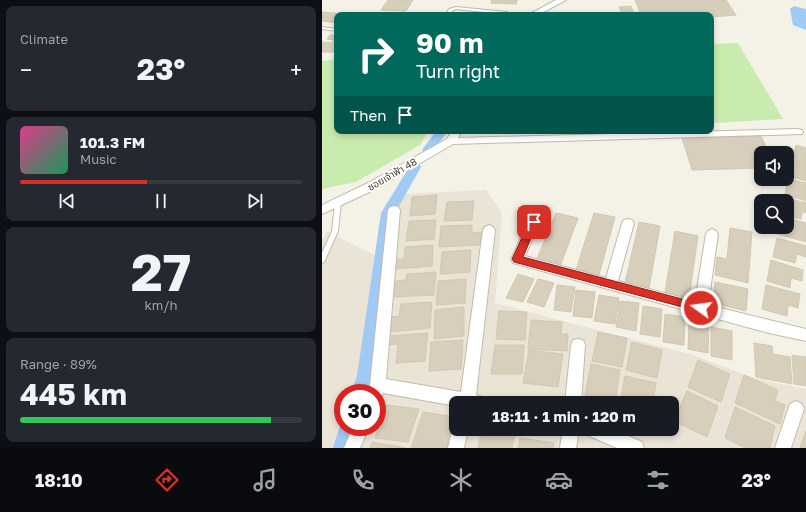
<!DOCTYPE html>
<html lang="en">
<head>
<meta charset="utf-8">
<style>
	:root { --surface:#171b24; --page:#242831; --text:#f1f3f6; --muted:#9ea1a6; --line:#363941; --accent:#d93025 }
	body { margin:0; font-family:"Golos Text","Noto Sans Thai",sans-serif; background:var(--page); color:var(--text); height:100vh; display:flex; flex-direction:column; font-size:15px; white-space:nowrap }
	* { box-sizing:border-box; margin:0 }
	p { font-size:13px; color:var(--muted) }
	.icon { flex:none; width:22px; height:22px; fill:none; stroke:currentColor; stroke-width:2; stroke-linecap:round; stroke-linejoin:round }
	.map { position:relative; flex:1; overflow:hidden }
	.side { display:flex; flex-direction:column; gap:6px; padding:6px; background:#0d0f14; width:322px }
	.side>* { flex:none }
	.guide { position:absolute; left:12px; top:12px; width:380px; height:122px; border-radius:8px; box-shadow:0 2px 6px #0003; background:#00695c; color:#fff; overflow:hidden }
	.fabs { position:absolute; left:432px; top:146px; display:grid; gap:8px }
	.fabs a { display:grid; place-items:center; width:40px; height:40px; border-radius:8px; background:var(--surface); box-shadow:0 2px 6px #0003; font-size:20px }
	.speed { position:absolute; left:12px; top:384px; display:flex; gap:8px; font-size:20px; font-weight:700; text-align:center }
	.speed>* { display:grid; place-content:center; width:52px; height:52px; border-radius:50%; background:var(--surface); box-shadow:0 2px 6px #0003; line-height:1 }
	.speed .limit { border:6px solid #d22; background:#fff; color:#111 }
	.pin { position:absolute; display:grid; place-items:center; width:34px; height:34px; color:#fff; margin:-17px; border-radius:8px; box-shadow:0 2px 6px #0006 }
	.me { position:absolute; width:44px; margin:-22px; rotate:284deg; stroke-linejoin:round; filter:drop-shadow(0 0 3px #0008) }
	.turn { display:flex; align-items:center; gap:14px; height:84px; padding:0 16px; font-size:18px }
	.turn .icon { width:52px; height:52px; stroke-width:2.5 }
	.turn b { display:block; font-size:28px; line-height:34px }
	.then { display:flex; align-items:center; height:38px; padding:0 16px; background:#0003; gap:8px; font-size:15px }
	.big { font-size:30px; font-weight:700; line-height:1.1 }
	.side .tile { flex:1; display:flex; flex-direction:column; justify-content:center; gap:6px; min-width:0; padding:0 14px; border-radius:8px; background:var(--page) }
	.side .dial { align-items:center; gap:0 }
	.dial b { font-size:52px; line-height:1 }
	.song { display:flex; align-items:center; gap:12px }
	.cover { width:48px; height:48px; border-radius:6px; background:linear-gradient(135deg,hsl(330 70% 55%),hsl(150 70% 35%)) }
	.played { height:4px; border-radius:2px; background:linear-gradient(90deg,var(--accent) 45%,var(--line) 45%) }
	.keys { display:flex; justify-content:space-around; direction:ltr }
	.heat { display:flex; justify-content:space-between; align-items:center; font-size:22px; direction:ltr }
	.charge { height:6px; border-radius:3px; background:linear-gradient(90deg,#34c759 89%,var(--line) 0) }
	.trip { position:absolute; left:127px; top:396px; width:230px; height:40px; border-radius:8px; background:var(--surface); box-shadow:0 2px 6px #0003; font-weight:700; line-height:40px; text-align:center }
	.dock { display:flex; height:64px; justify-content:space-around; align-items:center; background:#090b0e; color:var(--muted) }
	.dock .icon { width:28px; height:28px }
	.dock .selected { color:var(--accent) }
	.dock b { font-size:18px; color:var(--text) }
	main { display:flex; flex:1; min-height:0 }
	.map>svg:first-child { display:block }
</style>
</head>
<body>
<main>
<section class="side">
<div class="tile"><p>Climate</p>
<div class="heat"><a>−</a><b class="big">23°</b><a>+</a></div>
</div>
<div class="tile">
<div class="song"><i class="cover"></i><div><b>101.3 FM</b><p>Music</p></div></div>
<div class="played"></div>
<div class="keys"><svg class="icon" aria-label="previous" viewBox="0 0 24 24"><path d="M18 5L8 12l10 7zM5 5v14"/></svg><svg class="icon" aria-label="pause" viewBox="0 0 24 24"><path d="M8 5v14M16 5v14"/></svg><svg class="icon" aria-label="next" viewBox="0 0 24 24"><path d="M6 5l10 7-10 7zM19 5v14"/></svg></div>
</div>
<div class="tile dial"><b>27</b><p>km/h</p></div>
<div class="tile"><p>Range · 89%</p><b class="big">445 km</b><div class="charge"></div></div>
</section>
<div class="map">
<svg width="484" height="448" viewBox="0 0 484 448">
	<rect width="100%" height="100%" fill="#f4f2e7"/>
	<path fill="#e9e4d5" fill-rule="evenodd" d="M164,190l16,23 -7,90 198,52 64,24 49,10v59h-484v-207l5,-10 59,30 6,-50 14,-17zM21,393h34v34h-34zM134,403h216v26h-216z"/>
	<g fill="#c9ebae">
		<polygon points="416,43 461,119 393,123 389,116 389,44"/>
		<polygon points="15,59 15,131 107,131 98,145 34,182 0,189 0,61"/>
	</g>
	<polygon fill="#a0c9f4" points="472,6 484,9 484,30 471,25 468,9"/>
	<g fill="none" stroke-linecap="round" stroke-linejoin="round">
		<g fill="#a0c9f4" fill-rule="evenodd">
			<polygon points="114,131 126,131 110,153 102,153 100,150"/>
			<polygon points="93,163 97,164 99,167 73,213 53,376 47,393 29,393 35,376 59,213 89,164"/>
			<polygon points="20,420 21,427 36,427 31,448 11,448"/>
		</g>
	</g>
	<g fill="#d7cfbc" stroke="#d2c8af">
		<polygon points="66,0 91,0 84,11 59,10"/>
		<polygon points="170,0 195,0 194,4 169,3"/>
		<polygon points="313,0 404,0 414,15 389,17 389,15 319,15"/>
		<polygon points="309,6 312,13 300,14 297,7"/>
		<polygon points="0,12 24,14 15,15 15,23 0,21"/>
		<polygon points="8,35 15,35 15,50 13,52 0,52 0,42 10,43 12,40 5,39"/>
		<polygon points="439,136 447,153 439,153 439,168 370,170 360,138"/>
		<polygon points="474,145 484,148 484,163 470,160"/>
		<polygon points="470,161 484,164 484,181 466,176"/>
		<polygon points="466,179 484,183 484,201 463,194"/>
		<polygon points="115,195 113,214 88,216 90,197"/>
		<polygon points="462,197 484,203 484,212 480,212 479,219 465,216 465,201 461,201"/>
		<polygon points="152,201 150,220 122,221 125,202"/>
		<polygon points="234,213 256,218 238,267 214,261"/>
		<polygon points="272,213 293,217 277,275 254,270"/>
		<polygon points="465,218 484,223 484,242 452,233 454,227 465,227"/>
		<polygon points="114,220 112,239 84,241 87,221"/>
		<polygon points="317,222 338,226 327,288 303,283"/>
		<polygon points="150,225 150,233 159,232 159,245 117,247 119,226"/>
		<polygon points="408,228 430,232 426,283 393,275 395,257 405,259"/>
		<polygon points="353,231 376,236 367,298 343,292"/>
		<polygon points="455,238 484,246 484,257 475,254 473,263 451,257"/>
		<polygon points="111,245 110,266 74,269 75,259 82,259 83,247"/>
		<polygon points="149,250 148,272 118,274 120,252"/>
		<polygon points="449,260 481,270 480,281 469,278 468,288 445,281"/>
		<polygon points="114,272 112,295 71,297 74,281 84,280 85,274"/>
		<polygon points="196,274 212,279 201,302 184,298"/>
		<polygon points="144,279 143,303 114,305 116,281"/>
		<polygon points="216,279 232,283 222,307 205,302"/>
		<polygon points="393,282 426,289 424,311 391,303"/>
		<polygon points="235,285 253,287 249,312 232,310"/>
		<polygon points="444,285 478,294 476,308 466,305 465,316 440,309"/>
		<polygon points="254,290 273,292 270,318 251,316"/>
		<polygon points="277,295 297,298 293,324 272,321"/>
		<polygon points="298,301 317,303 314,331 294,327"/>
		<polygon points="110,302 108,328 68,332 70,317 77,316 79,304"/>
		<polygon points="321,306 340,309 338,337 318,334"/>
		<polygon points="142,307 142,336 112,339 113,310"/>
		<polygon points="177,311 205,312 203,340 174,339"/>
		<polygon points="343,314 363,317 362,345 341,342"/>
		<polygon points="209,320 240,322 239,334 246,334 245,351 206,349"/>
		<polygon points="367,321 387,324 386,353 366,349"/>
		<polygon points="389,327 410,331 410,360 389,356"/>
		<polygon points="276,332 305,338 300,367 270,361"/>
		<polygon points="106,333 103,361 74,363 76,344 64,345 66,336"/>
		<polygon points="141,340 139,369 107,371 109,342"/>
		<polygon points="310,342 340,350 335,378 304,370"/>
		<polygon points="432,343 450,346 451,354 468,357 470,384 434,377"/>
		<polygon points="173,345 202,345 200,374 169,374"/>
		<polygon points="207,350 241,354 236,387 201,383"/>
		<polygon points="470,355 484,357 484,386 472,384"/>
		<polygon points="376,360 408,374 399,402 366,387"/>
		<polygon points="269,364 298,370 293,402 263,395"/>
		<polygon points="422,375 456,390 453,401 463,405 458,424 413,403"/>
		<polygon points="303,376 334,383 331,403 298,403"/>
		<polygon points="365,391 396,406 385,437 352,421"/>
		<polygon points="64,405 97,409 86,442 53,438"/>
		<polygon points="413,407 453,426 448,448 423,448 403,438"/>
		<polygon points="101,412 134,417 134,429 129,448 89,448"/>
		<polygon points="160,429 194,429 190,448 156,448"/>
		<polygon points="484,431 484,448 478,448"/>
		<polygon points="198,438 232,443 231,448 196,448"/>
		<polygon points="50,442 84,448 48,448"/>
	</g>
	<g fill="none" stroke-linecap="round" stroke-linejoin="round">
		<g stroke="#c0bba9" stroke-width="2">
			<g id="lane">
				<polygon points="134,7 185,12 191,15 134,9 130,11 128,14 130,15 125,15 124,14 127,9"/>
				<polygon points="0,27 15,29 15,31 0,29"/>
				<polygon points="16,201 19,203 16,231 3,260 2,262 0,263 0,253 10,231 13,203"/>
			</g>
		</g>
		<g stroke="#c0bba9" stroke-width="2">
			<g id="street">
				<polygon points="234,0 244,0 216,15 206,15"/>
				<polygon points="476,129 480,130 481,132 480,134 131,144 54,189 0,214 0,205 46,183 125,139 130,131 140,131 136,138"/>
				<polygon points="72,206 76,207 78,210 64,379 139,392 161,230 163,227 167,225 171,227 173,230 154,395 164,398 166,403 134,403 134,406 61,393 58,398 55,400 55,393 45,393 48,385 66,210 68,207"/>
				<polygon points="212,218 216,219 218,222 203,256 284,278 300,223 302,220 306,219 310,220 312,223 296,281 373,301 384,234 386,231 390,229 394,231 396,234 386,305 484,329 484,341 447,333 191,263 189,259 206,222 208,219"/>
				<polygon points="256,339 261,340 263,345 259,403 243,403 249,345 251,340"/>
				<polygon points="474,401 480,404 482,409 469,448 453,448 468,404"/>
				<polygon points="132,423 134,423 134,429 146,429 142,448 126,448"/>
				<polygon points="31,427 47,427 38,448 22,448"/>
				<polygon points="241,429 257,429 254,448 238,448"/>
				<polygon points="263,429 290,429 320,442 322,448 295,448 265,435"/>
			</g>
		</g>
		<use href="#lane" fill="#fff" fill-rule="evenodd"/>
		<use href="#street" fill="#fff" fill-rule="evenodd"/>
	</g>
	<polygon fill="#d93025" stroke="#8d1f18" points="212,218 216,222 201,257 379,304 382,305 384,308 382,311 379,312 192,262 190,259 207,222"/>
	<g text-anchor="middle" stroke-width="4" stroke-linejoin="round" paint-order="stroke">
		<g font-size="10" fill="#484336" stroke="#fff">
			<text transform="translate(70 174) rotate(-30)" y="4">ซอยเจ้าฟ้า 48</text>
		</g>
	</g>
</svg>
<div class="fabs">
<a><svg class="icon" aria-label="sound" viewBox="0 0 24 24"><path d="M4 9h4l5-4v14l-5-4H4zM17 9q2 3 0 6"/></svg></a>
<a><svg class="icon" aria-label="search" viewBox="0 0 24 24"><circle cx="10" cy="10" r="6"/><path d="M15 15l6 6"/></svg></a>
</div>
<div class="speed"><div class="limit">30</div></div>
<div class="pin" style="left:212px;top:222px;background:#d93025"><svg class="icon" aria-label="arrive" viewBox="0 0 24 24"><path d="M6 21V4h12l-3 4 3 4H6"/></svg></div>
<svg class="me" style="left:379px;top:308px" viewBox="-20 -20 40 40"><circle r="17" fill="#d93025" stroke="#fff" stroke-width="3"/><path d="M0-11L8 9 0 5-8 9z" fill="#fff"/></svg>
<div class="trip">18:11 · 1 min · 120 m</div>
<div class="guide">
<div class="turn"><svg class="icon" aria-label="right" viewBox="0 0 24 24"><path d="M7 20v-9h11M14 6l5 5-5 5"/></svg><div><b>90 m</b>Turn right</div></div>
<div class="then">Then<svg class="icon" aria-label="arrive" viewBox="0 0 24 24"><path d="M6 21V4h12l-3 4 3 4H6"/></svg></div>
</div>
</div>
</main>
<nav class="dock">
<b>18:10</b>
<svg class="icon selected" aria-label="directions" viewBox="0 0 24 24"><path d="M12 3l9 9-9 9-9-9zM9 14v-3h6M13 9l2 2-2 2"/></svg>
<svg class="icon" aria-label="music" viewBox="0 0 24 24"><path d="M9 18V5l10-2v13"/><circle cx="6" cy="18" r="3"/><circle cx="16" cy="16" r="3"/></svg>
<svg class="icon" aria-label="phone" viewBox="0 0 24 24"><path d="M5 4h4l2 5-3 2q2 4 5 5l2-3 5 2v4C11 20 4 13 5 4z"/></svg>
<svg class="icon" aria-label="climate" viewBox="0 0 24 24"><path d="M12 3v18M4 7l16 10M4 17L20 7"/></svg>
<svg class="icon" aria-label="car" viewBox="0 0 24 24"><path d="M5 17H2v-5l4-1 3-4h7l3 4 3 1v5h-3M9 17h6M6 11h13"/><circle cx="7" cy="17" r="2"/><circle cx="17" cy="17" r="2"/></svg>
<svg class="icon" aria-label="filters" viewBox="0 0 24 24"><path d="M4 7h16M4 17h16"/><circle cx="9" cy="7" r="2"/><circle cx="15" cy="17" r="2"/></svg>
<b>23°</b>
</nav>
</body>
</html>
